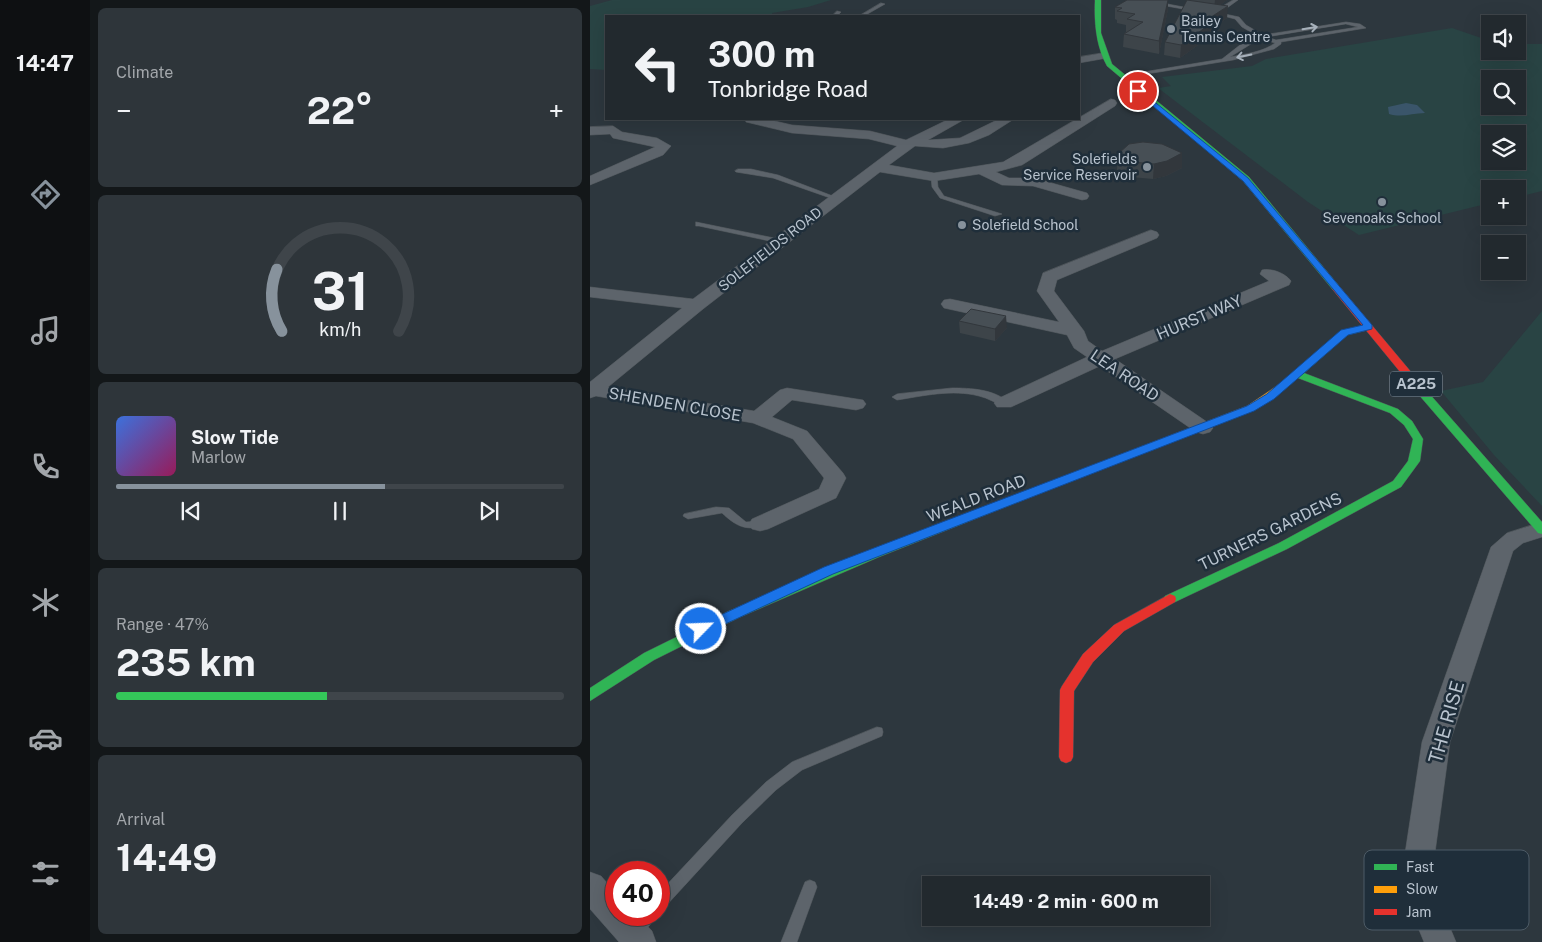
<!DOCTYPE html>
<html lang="en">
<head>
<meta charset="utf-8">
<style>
	:root { --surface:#22292e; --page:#2e353a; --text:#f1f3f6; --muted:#a2a6aa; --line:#3f454a; --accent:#87929c }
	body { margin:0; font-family:"Public Sans",sans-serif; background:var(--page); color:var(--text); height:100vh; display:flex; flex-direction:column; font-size:19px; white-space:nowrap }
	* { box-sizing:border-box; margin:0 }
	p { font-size:16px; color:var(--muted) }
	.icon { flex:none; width:28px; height:28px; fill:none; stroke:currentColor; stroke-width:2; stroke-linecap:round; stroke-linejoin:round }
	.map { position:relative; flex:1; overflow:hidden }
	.sheet { display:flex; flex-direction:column; gap:8px; padding:8px; background:#131719; width:500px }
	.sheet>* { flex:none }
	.hud { position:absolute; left:15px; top:15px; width:475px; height:105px; border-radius:0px; box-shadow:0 5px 20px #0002,0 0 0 1px var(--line); background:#22292e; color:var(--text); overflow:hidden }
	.tools { position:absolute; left:891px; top:15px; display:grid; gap:10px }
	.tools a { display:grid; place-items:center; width:45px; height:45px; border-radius:0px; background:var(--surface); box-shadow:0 5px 20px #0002,0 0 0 1px var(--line); font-size:25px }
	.speed { position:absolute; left:15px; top:861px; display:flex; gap:10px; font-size:25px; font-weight:700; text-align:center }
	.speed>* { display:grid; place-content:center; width:65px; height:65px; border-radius:50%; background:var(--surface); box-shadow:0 5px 20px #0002,0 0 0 1px var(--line); line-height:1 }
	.speed .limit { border:8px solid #d22; background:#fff; color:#111 }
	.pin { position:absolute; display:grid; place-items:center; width:42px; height:42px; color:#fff; margin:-21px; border:2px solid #fff; border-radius:50%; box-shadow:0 1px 5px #0007 }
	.me { position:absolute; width:55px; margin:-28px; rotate:66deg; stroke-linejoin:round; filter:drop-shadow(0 0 4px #0008) }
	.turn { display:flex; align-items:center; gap:18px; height:105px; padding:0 20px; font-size:22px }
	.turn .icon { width:65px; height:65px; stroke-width:2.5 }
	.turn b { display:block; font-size:35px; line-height:42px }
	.big { font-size:38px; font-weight:700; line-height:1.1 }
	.sheet .widget { flex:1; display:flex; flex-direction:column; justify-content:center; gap:8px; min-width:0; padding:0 18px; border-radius:8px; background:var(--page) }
	.sheet .dial { align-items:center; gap:0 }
	.dial svg { height:130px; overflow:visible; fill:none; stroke:var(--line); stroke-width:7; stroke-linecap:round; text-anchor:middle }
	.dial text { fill:var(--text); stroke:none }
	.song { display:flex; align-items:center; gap:15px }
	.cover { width:60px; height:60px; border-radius:8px; background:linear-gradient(135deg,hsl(220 70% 55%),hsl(330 70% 35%)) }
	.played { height:5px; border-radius:2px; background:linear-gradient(90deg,var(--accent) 60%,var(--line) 60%) }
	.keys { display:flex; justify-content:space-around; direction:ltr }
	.heat { display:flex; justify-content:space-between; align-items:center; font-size:28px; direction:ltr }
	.charge { height:8px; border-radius:4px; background:linear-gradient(90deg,#34c759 47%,var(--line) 0) }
	.trip { position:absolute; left:332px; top:876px; width:288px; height:50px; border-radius:0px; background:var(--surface); box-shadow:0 5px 20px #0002,0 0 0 1px var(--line); font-weight:700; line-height:50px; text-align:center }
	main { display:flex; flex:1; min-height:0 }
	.dock { display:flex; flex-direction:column; width:90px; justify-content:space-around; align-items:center; background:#0e1012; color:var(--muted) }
	.dock .icon { width:35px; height:35px }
	.dock .on { color:var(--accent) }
	.dock b { font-size:22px; color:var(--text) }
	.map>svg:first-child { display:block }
</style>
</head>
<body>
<main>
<nav class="dock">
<b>14:47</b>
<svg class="icon on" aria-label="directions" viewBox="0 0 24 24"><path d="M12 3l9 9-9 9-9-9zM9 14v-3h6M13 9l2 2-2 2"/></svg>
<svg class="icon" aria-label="music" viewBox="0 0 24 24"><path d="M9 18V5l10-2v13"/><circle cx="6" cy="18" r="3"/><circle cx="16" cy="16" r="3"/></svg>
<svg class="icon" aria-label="phone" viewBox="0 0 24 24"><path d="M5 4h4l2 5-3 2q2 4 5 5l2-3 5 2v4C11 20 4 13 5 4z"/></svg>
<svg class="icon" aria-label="climate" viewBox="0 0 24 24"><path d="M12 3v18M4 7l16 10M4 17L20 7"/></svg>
<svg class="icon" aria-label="car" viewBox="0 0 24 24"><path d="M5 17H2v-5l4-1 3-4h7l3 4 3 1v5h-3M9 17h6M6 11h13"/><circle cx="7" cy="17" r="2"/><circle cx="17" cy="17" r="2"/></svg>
<svg class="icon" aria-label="filters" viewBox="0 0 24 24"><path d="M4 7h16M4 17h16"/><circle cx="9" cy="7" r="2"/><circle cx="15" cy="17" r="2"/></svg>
</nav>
<section class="sheet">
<div class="widget"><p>Climate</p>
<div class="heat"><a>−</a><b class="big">22°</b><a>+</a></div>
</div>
<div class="widget dial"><svg viewBox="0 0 100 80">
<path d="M14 69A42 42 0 1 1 86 69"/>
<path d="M14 69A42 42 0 0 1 11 31" stroke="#87929c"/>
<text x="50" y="56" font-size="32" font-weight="700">31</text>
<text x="50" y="72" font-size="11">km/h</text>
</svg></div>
<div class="widget">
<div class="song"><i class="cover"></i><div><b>Slow Tide</b><p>Marlow</p></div></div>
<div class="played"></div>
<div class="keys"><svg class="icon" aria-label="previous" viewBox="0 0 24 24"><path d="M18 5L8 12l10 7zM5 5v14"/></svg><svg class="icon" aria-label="pause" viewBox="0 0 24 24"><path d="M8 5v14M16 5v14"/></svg><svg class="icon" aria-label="next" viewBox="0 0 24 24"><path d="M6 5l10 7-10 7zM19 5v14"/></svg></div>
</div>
<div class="widget"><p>Range · 47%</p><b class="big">235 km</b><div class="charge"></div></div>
<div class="widget"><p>Arrival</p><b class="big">14:49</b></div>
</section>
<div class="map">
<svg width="952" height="942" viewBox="0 0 952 942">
	<rect width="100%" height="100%" fill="#2d373e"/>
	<g fill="#294444" fill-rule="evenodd">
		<polygon points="22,0 241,0 218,7 182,13 183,16 16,16 16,70 0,69 0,6"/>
		<path d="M862,28l38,13v10h28v-7h24v147l-24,6v-8h-28v14l-131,32 -51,-33 -150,-114 13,-2 -9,-9 90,-11 14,-7zM900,79h28v27h-28zM900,134h28v27h-28z"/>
		<polygon points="952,311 952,506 904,455 851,391 893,382"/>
	</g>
	<path fill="#3a556a" d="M816,103l11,2 8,8c-13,0 -23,5 -36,1l-1,-7z"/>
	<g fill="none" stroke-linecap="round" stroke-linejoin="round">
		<g stroke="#4c5358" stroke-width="1">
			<g id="lane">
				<path d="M643,0h5l-18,13 19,4 7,8 17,10 83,-13 14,2 6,4 -85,14v2l-7,5 -41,11 -111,18 -3,-2 103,-17 18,-14 21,-7 -19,-11 -7,-8 -23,-6zM756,24l12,3 -82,13 -9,-3zM675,40l10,3c-12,9 -30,11 -45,14l21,-13z"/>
				<polygon points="567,2 604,9 606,10 604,11 565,4"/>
				<polygon points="291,3 295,4 274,16 269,16"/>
				<polygon points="247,11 251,12 247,16 242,16"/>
				<polygon points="148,169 161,169 188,175 248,198 243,199 183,178 146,172 145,171"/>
				<polygon points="344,175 347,177 348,187 354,196 412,214 405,216 350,198 342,187 341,177"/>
				<polygon points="106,222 189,239 193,241 189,243 109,226 106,226"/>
				<path d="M362,388c18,0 43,1 57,15l-5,3c-9,-3 -16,-8 -25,-10 -27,-7 -56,0 -82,4l-5,-3 5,-3z"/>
				<path d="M126,507l13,1 17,14 14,-1 5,3 -1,2c-19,5 -28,0 -42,-13l-34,6 -5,-3 1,-2z"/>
				<polygon points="287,727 292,728 293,732 292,736 212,770 186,790 152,823 74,908 69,910 69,893 142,815 176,782 202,762"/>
				<polygon points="220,880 225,882 227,887 207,942 191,942 215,882"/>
				<path d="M48,915h18c-4,9 -13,19 -22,22l-5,-2 -3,-5 3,-5z"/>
			</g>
		</g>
		<g stroke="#4c5358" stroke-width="1">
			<g id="street">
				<polygon points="513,53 517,54 517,58 489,63 489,57"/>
				<polygon points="521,99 525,100 527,103 525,106 432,165 406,172 419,178 444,178 497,193 499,196 497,199 492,200 443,186 412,185 389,174 344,181 290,172 113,309 18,387 164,411 190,390 197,388 273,400 276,404 273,408 266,410 202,400 182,417 217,431 253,473 256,478 246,498 178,529 170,531 162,529 159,524 162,519 229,489 234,478 203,439 163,423 6,396 0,398 0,382 92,308 0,297 0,287 103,299 307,146 279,139 202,133 156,122 155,119 176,119 202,125 280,131 316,140 359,119 375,119 338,140 370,138 409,119 424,119 399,135 379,143 353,148 325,146 299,165 344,173 413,162"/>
				<polygon points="23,126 32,132 67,138 81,146 73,155 0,185 0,176 65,147 23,138 20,134 0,135 0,127"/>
				<path d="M561,230l6,2 2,3 -2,3 -100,42 -3,11 30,40 4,10 14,10 167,-70 -9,-7 2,-4c10,-2 23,3 29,11l-2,4 -174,74 95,65 3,4 -3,4 -7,2 -7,-2 -96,-66 -89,41h-14l-3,-4 3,-4 90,-42 -13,-9 -7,-13 -123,-27 -3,-4 3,-4 6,-1 109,23 -22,-31 6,-18z"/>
				<polygon points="952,522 952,537 933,543 923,551 860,742 844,860 854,913 866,942 834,942 822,913 814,860 832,742 901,547 917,533"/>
				<polygon points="0,872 11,876 26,893 26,915 47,915 62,931 66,942 29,942 0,909"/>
			</g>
		</g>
		<g stroke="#4c5358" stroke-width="1">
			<g id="fast">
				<path d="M505,0h6v33l11,31 137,113 90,109v4h-6l-90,-109 -136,-115c-11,-20 -13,-43 -12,-66z"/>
				<polygon points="779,324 782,325 782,329 757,335 714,373 808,409 822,421 833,439 830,461 811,487 697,549 585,602 575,602 574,599 575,596 689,543 803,481 818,461 823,439 814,425 800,413 708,378 697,385 692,382 751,331"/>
				<polygon points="833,390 837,391 952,522 952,534 948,533 829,395 828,393"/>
				<polygon points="487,472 491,473 493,475 491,477 289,557 148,618 64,660 0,701 0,688 54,653 139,611 280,551"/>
			</g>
		</g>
		<g stroke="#4c5358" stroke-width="1">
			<polygon id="slow" points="697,379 701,380 702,382 701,384 665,410 491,477 483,477 481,475 483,473 657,406"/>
		</g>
		<g stroke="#4c5358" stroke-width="1">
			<g id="jam">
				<polygon points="746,285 749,286 837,391 838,393 837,395 829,395 743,290 742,288"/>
				<polygon points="580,594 585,596 586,599 585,602 534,631 503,662 484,691 483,757 481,761 476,763 471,761 469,757 470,690 472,686 493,654 524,625"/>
			</g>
		</g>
		<use href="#lane" fill="#5d646b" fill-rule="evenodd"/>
		<use href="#street" fill="#5d646b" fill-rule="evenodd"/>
		<use href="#fast" fill="#30b455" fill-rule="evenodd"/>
		<use href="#slow" fill="#ff9f0a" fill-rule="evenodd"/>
		<use href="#jam" fill="#e5322d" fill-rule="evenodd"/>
	</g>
	<g fill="#3d4449">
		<polygon points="601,0 637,0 630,5 637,18 623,28 622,35 590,58 574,55 575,42"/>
		<polygon points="525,7 578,9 569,54 533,47 534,34 536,32 536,25 527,23 527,20 525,19"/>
		<polygon points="528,154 592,168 576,176 563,179 541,177 527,170"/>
		<polygon points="369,321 417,328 405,341 370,333"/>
	</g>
	<g fill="#32373c">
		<polygon points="578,0 578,9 569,54 569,41"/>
		<polygon points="625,0 637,0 624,10"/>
		<polygon points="638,6 637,18 623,28 622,35 590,58 591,45 615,21"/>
		<polygon points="592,153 592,168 576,176 563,179 564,164"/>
		<polygon points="416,316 417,328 405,341 405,329"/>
	</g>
	<g fill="#474f55" stroke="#32373c">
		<polygon points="537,0 578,0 569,41 534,34 553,22 537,19 545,14 527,11 532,8 525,7"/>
		<polygon points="597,0 638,6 615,21 623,22 591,45 575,42"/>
		<polygon points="553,142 572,144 592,153 577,161 564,164 541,162 528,154 539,144"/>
		<polygon points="381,309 416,316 405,329 369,321"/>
	</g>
	<defs><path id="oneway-shaft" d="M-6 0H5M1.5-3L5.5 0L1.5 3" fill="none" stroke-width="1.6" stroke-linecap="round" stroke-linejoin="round" transform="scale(1.25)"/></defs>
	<g stroke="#a6b0ba">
		<use href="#oneway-shaft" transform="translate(720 28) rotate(-9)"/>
		<use href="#oneway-shaft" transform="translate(654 56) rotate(169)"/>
	</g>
	<polygon fill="#1a73e8" stroke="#114b97" points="546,90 550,90 658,178 782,325 782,329 758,335 684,399 664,411 243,574 116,633 107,633 105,629 107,626 234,567 657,406 677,394 751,330 773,325 653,181 546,92"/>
	<g fill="#87929c" stroke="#1f2e3a" stroke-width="2">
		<circle cx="581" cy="29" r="5"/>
		<circle cx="557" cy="167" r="5"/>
		<circle cx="792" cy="202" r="5"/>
		<circle cx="372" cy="225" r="5"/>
	</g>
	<g text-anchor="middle" stroke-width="5" stroke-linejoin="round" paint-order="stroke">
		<g font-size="14" fill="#b8c3ce" stroke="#1f2e3a" text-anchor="start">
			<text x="591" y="26">Bailey<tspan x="591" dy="16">Tennis Centre</tspan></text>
			<text x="547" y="164" text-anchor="end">Solefields<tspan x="547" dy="16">Service Reservoir</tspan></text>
			<text x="792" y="223" text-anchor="middle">Sevenoaks School</text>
			<text x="382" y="230">Solefield School</text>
		</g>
		<g font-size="14" fill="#b8c3ce" stroke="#1f2e3a">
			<text transform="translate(180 249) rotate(-38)" y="5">SOLEFIELDS ROAD</text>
		</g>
		<rect fill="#1f2e3a" stroke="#8a96a2" stroke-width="1" x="800" y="371.5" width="52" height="25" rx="4"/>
		<g font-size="15" font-weight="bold" fill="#b8c3ce">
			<text x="826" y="389">A225</text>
		</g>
		<g font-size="16" fill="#b8c3ce" stroke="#1f2e3a">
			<text transform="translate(609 317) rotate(-23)" y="6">HURST WAY</text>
			<text transform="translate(535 375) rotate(34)" y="6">LEA ROAD</text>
			<text transform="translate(85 404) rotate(10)" y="6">SHENDEN CLOSE</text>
			<text transform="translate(386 498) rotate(-21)" y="6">WEALD ROAD</text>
			<text transform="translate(680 531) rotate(-26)" y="6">TURNERS GARDENS</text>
		</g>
		<g font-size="19" fill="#b8c3ce" stroke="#1f2e3a">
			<text transform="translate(856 722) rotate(-74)" y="7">THE RISE</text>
		</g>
	</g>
	<rect x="774" y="850" width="165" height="80" rx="8" fill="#1f2e3a" stroke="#4d5b66" stroke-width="1"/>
	<rect x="784" y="864" width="23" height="6" fill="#30b455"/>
	<rect x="784" y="886" width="23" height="7" fill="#ff9f0a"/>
	<rect x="784" y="909" width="23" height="6" fill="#e5322d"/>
	<g font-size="14" fill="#b8c3ce">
		<text x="816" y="872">Fast</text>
		<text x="816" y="894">Slow</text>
		<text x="816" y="917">Jam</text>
	</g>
</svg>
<div class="tools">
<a><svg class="icon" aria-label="sound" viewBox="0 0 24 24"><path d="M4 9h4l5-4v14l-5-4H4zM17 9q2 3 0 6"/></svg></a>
<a><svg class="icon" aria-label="search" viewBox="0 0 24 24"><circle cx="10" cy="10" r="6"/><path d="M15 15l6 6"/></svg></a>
<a><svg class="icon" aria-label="layers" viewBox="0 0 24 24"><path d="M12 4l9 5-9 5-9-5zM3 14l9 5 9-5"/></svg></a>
<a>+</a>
<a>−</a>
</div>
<div class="speed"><div class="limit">40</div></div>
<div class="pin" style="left:548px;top:91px;background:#d93025"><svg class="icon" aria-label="arrive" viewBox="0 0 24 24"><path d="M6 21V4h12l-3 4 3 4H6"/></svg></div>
<svg class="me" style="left:111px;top:629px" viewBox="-20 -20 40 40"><circle r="17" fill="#1a73e8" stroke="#fff" stroke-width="3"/><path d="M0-11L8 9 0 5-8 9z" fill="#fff"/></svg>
<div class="trip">14:49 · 2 min · 600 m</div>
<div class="hud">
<div class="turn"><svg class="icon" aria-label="left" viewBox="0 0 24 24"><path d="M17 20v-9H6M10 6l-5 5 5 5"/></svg><div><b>300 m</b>Tonbridge Road</div></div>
</div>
</div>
</main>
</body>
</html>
